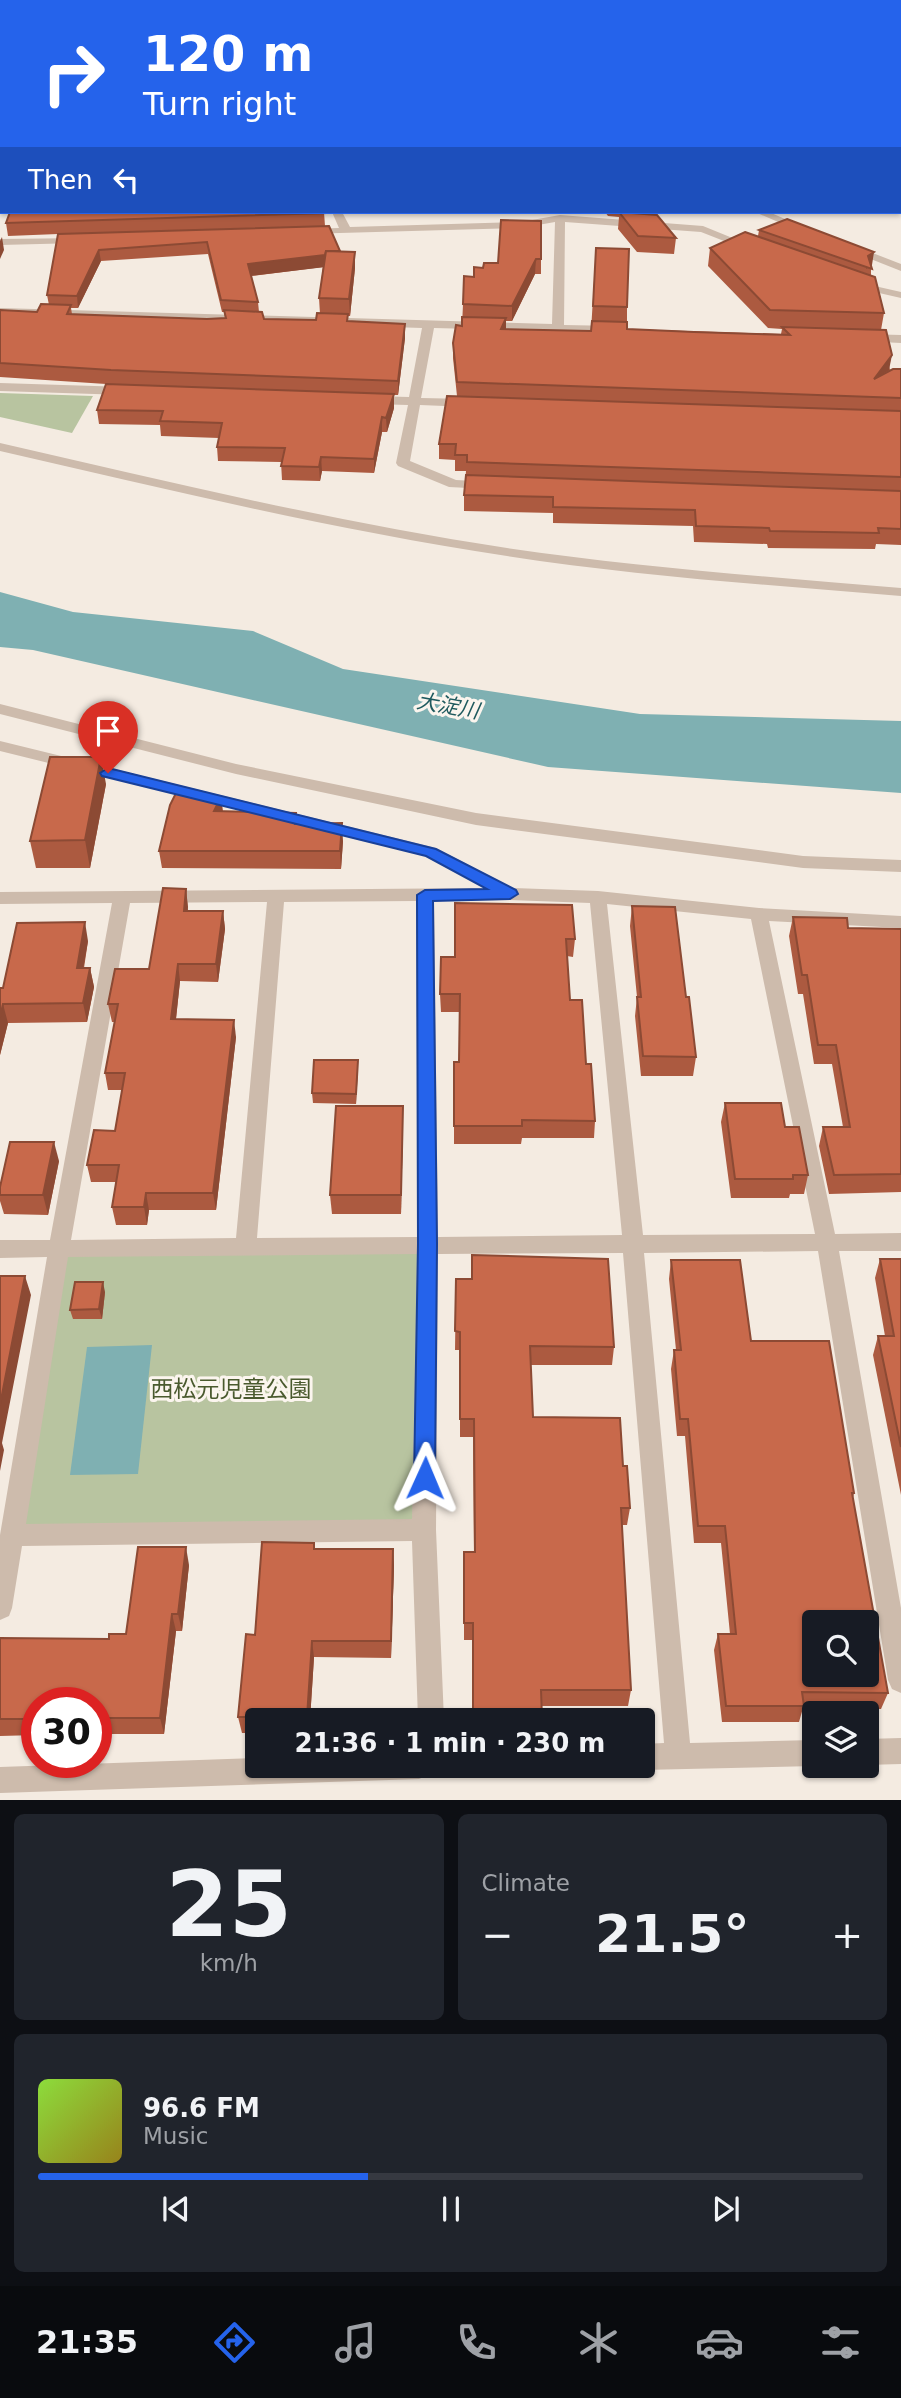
<!DOCTYPE html>
<html lang="en">
<head>
<meta charset="utf-8">
<style>
	:root { --surface:#171b24; --page:#20242c; --text:#f1f3f6; --muted:#9ea1a6; --line:#363941; --accent:#2563eb }
	body { margin:0; font-family:"DejaVu Sans","Noto Sans JP",sans-serif; background:var(--page); color:var(--text); height:100vh; display:flex; flex-direction:column; font-size:26px; white-space:nowrap }
	* { box-sizing:border-box; margin:0 }
	p { font-size:23px; color:var(--muted) }
	.icon { flex:none; width:38px; height:38px; fill:none; stroke:currentColor; stroke-width:2; stroke-linecap:round; stroke-linejoin:round }
	.map { position:relative; height:1800px; overflow:hidden }
	.panel { display:flex; flex-direction:column; gap:14px; padding:14px; background:#0d0f14; flex:1 }
	.panel>* { flex:none }
	.top-card { position:absolute; left:0px; top:0px; width:901px; height:214px; box-shadow:0 2px 5px #0004; background:#2563eb; color:#fff; overflow:hidden }
	.controls { position:absolute; left:802px; top:1610px; display:grid; gap:14px }
	.controls a { display:grid; place-items:center; width:77px; height:77px; border-radius:7px; background:var(--surface); box-shadow:0 2px 5px #0004; font-size:35px }
	.speed { position:absolute; left:21px; top:1687px; display:flex; gap:14px; font-size:35px; font-weight:700; text-align:center }
	.speed>* { display:grid; place-content:center; width:91px; height:91px; border-radius:50%; background:var(--surface); box-shadow:0 2px 5px #0004; line-height:1 }
	.speed .limit { border:10px solid #d22; background:#fff; color:#111 }
	.pin { position:absolute; display:grid; place-items:center; width:60px; height:60px; color:#fff; margin:-72px -30px; border-radius:50% 50% 50% 0; rotate:-45deg; box-shadow:0 0 7px #0007 }
	.pin .icon { rotate:45deg }
	.me { position:absolute; width:77px; margin:-38px; rotate:1deg; stroke-linejoin:round; filter:drop-shadow(0 0 5px #0008) }
	.turn { display:flex; align-items:center; gap:24px; height:147px; padding:0 28px; font-size:32px }
	.turn .icon { width:91px; height:91px; stroke-width:2.5 }
	.turn b { display:block; font-size:49px; line-height:60px }
	.then { display:flex; align-items:center; height:66px; padding:0 28px; background:#0003; gap:14px; font-size:26px }
	.big { font-size:52px; font-weight:700; line-height:1.1 }
	.panel .card { flex:1; display:flex; flex-direction:column; justify-content:center; gap:10px; min-width:0; padding:0 24px; border-radius:10px; background:var(--page) }
	.panel .dial { align-items:center; gap:0 }
	.dial b { font-size:91px; line-height:1 }
	.song { display:flex; align-items:center; gap:21px }
	.cover { width:84px; height:84px; border-radius:10px; background:linear-gradient(135deg,hsl(90 70% 55%),hsl(50 70% 35%)) }
	.played { height:7px; border-radius:4px; background:linear-gradient(90deg,var(--accent) 40%,var(--line) 40%) }
	.keys { display:flex; justify-content:space-around; direction:ltr }
	.heat { display:flex; justify-content:space-between; align-items:center; font-size:38px; direction:ltr }
	.panel .tiles { flex:1; display:grid; gap:14px; grid-template-columns:1fr 1fr }
	.card:last-child { grid-column:span 2 }
	.trip { position:absolute; left:245px; top:1708px; width:410px; height:70px; border-radius:7px; background:var(--surface); box-shadow:0 2px 5px #0004; font-weight:700; line-height:70px; text-align:center }
	.tab-bar { display:flex; height:112px; justify-content:space-around; align-items:center; background:#090b0e; color:var(--muted) }
	.tab-bar .icon { width:49px; height:49px }
	.tab-bar .active { color:var(--accent) }
	.tab-bar b { font-size:32px; color:var(--text) }
	.map>svg:first-child { display:block }
</style>
</head>
<body>
<div class="map">
<svg width="901" height="1800" viewBox="0 0 901 1800">
	<rect width="100%" height="100%" fill="#f4ebe1"/>
	<g fill="#b8c4a0">
		<polygon points="0,393 93,396 72,433 0,417"/>
		<polygon points="428,1244 424,1530 14,1535 59,1248"/>
	</g>
	<g fill="#7fb0b2">
		<polygon points="0,592 73,612 253,631 343,669 640,714 901,721 901,793 548,767 33,650 0,647"/>
		<polygon points="152,1345 138,1474 70,1475 87,1347"/>
	</g>
	<g fill="none" stroke-linecap="round" stroke-linejoin="round">
		<g fill="#cdbbac" fill-rule="evenodd">
			<polygon points="237,0 249,0 251,2 238,2"/>
			<polygon points="715,0 743,0 745,2 716,2"/>
			<polygon points="812,0 820,0 811,2"/>
			<polygon points="332,212 342,212 350,227 521,222 560,215 703,226 757,248 747,250 701,232 565,222 564,325 616,326 622,330 620,333 434,328 421,398 469,399 475,403 469,407 420,405 410,461 456,480 493,482 493,488 488,489 449,487 398,466 396,463 408,405 371,404 365,400 371,396 409,397 422,328 0,314 0,308 552,324 555,222 521,228 304,234 304,230 308,229 339,228"/>
			<polygon points="755,212 769,212 808,229 799,231"/>
			<polygon points="84,238 84,242 80,243 0,245 0,239"/>
			<polygon points="852,245 901,264 901,271 848,250 848,246"/>
			<polygon points="857,282 901,292 901,298 853,287 851,285"/>
			<polygon points="864,334 901,335 901,343 860,341 860,335"/>
			<polygon points="0,383 126,387 132,391 126,395 0,391"/>
			<path d="M0,443c168,39 336,79 507,105 130,19 262,29 394,40v8c-132,-11 -264,-20 -394,-40 -171,-26 -339,-66 -507,-105z"/>
			<polygon points="0,704 236,764 476,813 803,856 901,860 901,872 803,868 476,825 236,774 0,714"/>
			<path d="M0,741l436,107 77,40 85,3 161,17 142,8v12l-132,-7 66,313 66,-1v18h-62l62,357v85l-9,-4 -4,-9 -70,-429 -174,2 46,490 124,-3 1,26 -173,4 -9,-4h9v-22l22,-1 -41,-490 -185,1 -2,276 8,190h-26l-6,-179 -390,5 -10,62 -3,8 -9,4v-85l47,-278 -47,1v-18h50l62,-337 -112,1v-12l485,-4 -60,-32 -425,-105zM510,900l80,3 32,332 -184,2 -4,-336zM416,901l2,336 -161,1 27,-336zM267,902l-31,336 -165,2 59,-337zM607,904l144,15 64,315 -172,1zM417,1254l-5,265 -386,5 42,-267z"/>
			<polygon points="901,1738 901,1764 866,1765 866,1739"/>
			<polygon points="257,1758 257,1766 432,1766 428,1775 419,1779 0,1793 0,1767"/>
		</g>
	</g>
	<g fill="#ac5a40" fill-rule="evenodd">
		<polygon points="0,0 125,0 121,2 2,2 2,34 0,34"/>
		<path d="M324,212l1,14 15,25 15,17 -5,48h-2v5l57,17 -7,57h-4v13l-7,24h-5l-8,41 -52,-2 -2,10 -38,-1 -1,-18 -63,-1 -1,-14 2,-9 -58,-2 -1,-11 -61,-1 -2,-14 9,-26 -106,-7v-67l37,2 12,-7 -2,-10 11,-61 -50,2 -2,-13zM208,254l14,58h2l1,6 -18,1 -135,-5 -1,-6h7l23,-47zM323,267l-4,31 1,16 -4,6 -52,-1 -5,-7 -1,-10 -7,-26z"/>
		<polygon points="605,212 647,212 647,214 676,238 674,254 637,252 618,229 619,217 608,216"/>
		<polygon points="501,220 541,259 541,274 535,274 512,321 506,321 506,330 591,331 596,248 627,307 627,329 781,334 782,329 768,328 708,266 710,248 758,236 759,230 872,265 871,266 871,275 884,313 881,330 890,370 901,369 901,545 876,544 875,549 768,548 767,544 694,542 693,526 553,523 553,513 464,511 464,495 466,471 455,471 455,460 439,459 439,444 457,396 453,358 453,343 462,326 463,304 483,268 498,263"/>
		<polygon points="106,784 90,868 36,868 30,841"/>
		<polygon points="221,797 223,812 297,824 343,841 341,869 162,868 159,851"/>
		<polygon points="186,889 188,911 223,911 225,929 218,982 180,981 176,1019 236,1037 216,1210 149,1210 147,1225 116,1225 112,1207 116,1182 91,1182 87,1165 115,1131 122,1090 108,1090 105,1073 115,1022 112,1022 108,1004 149,969"/>
		<polygon points="455,903 575,939 573,957 567,956 570,1000 586,1064 595,1121 594,1138 522,1138 521,1144 454,1144 454,1062 459,1062 460,1012 441,1012 440,994 455,957"/>
		<polygon points="632,906 686,997 696,1057 693,1076 641,1076 635,1016 637,997 630,926"/>
		<polygon points="793,917 848,928 901,929 901,1192 829,1194 819,1146 823,1127 843,1127 832,1064 814,1064 803,994 798,994 789,936"/>
		<polygon points="88,941 84,968 90,968 94,987 87,1022 8,1023 0,1055 0,988 3,988"/>
		<polygon points="358,1060 356,1104 313,1103 312,1093"/>
		<polygon points="725,1103 785,1127 808,1175 804,1194 790,1194 789,1198 731,1198 721,1122"/>
		<polygon points="403,1125 401,1214 332,1214 330,1195"/>
		<polygon points="59,1161 48,1215 4,1214 0,1201 0,1187"/>
		<polygon points="880,1259 901,1259 901,1495 873,1355 878,1336 885,1336 875,1278"/>
		<polygon points="671,1260 751,1341 854,1493 853,1498 888,1693 881,1709 803,1708 799,1722 722,1722 714,1650 718,1634 730,1634 721,1543 694,1543 685,1436 677,1436 671,1369 674,1350 676,1350 669,1279"/>
		<polygon points="456,1279 614,1347 612,1365 530,1365 533,1417 623,1466 630,1508 627,1525 622,1525 631,1690 628,1706 542,1706 542,1720 473,1720 473,1640 464,1640 464,1569 474,1552 473,1437 460,1437 460,1350 455,1350"/>
		<polygon points="105,1292 102,1319 73,1319 70,1310"/>
		<polygon points="315,1549 393,1549 394,1566 391,1658 314,1657 310,1720 257,1720 257,1733 242,1733 238,1717 255,1635"/>
		<polygon points="189,1565 182,1631 176,1631 164,1734 96,1734 96,1703 37,1703 37,1735 0,1736 0,1638 109,1639 126,1634"/>
	</g>
	<g fill="#8c4a34">
		<polygon points="2,91 2,117 0,117 0,92"/>
		<polygon points="2,237 4,250 0,259 0,241"/>
		<polygon points="99,250 101,261 78,308 77,296"/>
		<polygon points="355,252 355,268 350,316 349,299"/>
		<polygon points="874,252 872,265 866,269 868,256"/>
		<polygon points="341,253 342,265 249,276 248,264"/>
		<polygon points="536,259 535,274 512,321 512,306"/>
		<polygon points="506,318 506,333 501,329"/>
		<polygon points="405,324 405,338 398,395 398,381"/>
		<polygon points="892,355 889,370 874,379"/>
		<polygon points="394,394 394,408 387,432 386,418"/>
		<polygon points="382,417 382,432 374,473 374,459"/>
		<polygon points="321,457 322,471 320,481 319,467"/>
		<polygon points="101,757 106,784 90,868 85,840"/>
		<polygon points="221,797 223,815 214,811"/>
		<polygon points="342,823 343,841 341,869 340,851"/>
		<polygon points="186,889 188,907 186,928 184,911"/>
		<polygon points="223,911 225,929 218,982 216,964"/>
		<polygon points="85,922 88,941 80,987 77,968"/>
		<polygon points="178,964 180,981 174,1037 171,1019"/>
		<polygon points="90,968 94,987 87,1022 83,1003"/>
		<polygon points="3,1004 8,1023 0,1055 0,1017"/>
		<polygon points="234,1020 236,1037 216,1210 213,1193"/>
		<polygon points="358,1060 358,1070 356,1104 356,1094"/>
		<polygon points="403,1106 403,1125 401,1214 401,1195"/>
		<polygon points="54,1142 59,1161 48,1215 43,1195"/>
		<polygon points="146,1193 149,1210 147,1225 144,1207"/>
		<polygon points="25,1276 31,1295 2,1443 4,1450 0,1471 0,1405"/>
		<polygon points="103,1282 105,1292 102,1319 99,1309"/>
		<polygon points="186,1547 189,1565 182,1631 178,1614"/>
		<polygon points="393,1549 394,1566 391,1658 391,1641"/>
		<polygon points="172,1614 176,1631 164,1734 160,1718"/>
		<polygon points="312,1641 314,1657 310,1720 307,1720"/>
	</g>
	<g fill="#c8694b" stroke="#8c4a34" stroke-width="2" fill-rule="evenodd">
		<polygon points="0,0 112,0 119,2 2,2 2,13 0,13"/>
		<polygon points="2,41 2,91 0,92 0,42"/>
		<polygon points="10,212 324,212 325,213 6,223"/>
		<polygon points="619,212 657,215 676,238 638,236"/>
		<polygon points="787,219 874,252 868,256 872,269 759,230"/>
		<polygon points="501,220 541,221 541,259 536,259 512,306 463,304 464,276 474,277 474,267 483,268 484,263 498,263"/>
		<polygon points="329,226 340,251 326,251 325,255 248,264 258,302 221,300 207,242 99,250 77,296 47,295 58,234"/>
		<polygon points="745,232 875,277 884,313 770,310 710,248"/>
		<polygon points="596,248 629,249 627,307 593,306"/>
		<polygon points="326,251 355,252 349,299 319,298"/>
		<polygon points="41,304 71,305 67,314 207,319 226,318 224,310 262,312 264,319 316,320 317,313 348,314 347,321 405,324 398,381 111,370 0,363 0,310 37,312"/>
		<polygon points="462,317 506,318 501,329 591,331 592,321 627,322 627,329 694,332 790,335 782,327 886,330 892,355 874,379 893,369 901,369 901,398 457,382 453,343 456,325 462,326"/>
		<polygon points="106,384 394,394 386,418 382,417 374,459 321,457 319,467 281,466 285,448 217,447 222,423 160,421 163,411 97,410"/>
		<polygon points="447,396 901,411 901,477 467,462 467,455 455,455 456,444 439,444"/>
		<polygon points="466,475 901,491 901,529 878,528 879,533 770,531 769,528 696,526 695,510 553,507 553,497 464,495"/>
		<polygon points="50,757 101,757 85,840 30,841"/>
		<polygon points="177,791 221,797 214,811 296,813 295,824 342,823 340,851 159,851 170,805"/>
		<polygon points="163,888 186,889 184,911 223,911 216,964 178,964 171,1019 234,1020 213,1193 146,1193 144,1207 112,1207 119,1165 87,1165 94,1130 115,1131 125,1073 105,1073 118,1004 108,1004 115,969 149,969"/>
		<polygon points="455,903 572,905 575,939 566,939 570,1000 582,1000 586,1064 591,1064 595,1121 522,1120 522,1126 454,1126 454,1062 459,1062 460,994 440,994 441,957 455,957"/>
		<polygon points="632,906 675,907 686,997 689,997 696,1057 643,1056 637,997 641,997"/>
		<polygon points="793,917 847,918 848,928 901,929 901,1174 834,1175 823,1127 850,1127 836,1045 818,1045 807,975 802,975"/>
		<polygon points="85,922 77,968 90,968 83,1003 3,1004 0,1017 0,988 3,988 17,923"/>
		<polygon points="314,1060 358,1060 356,1094 312,1093"/>
		<polygon points="725,1103 781,1103 785,1127 799,1127 808,1175 793,1175 793,1179 735,1179"/>
		<polygon points="336,1106 403,1106 401,1195 330,1195"/>
		<polygon points="10,1142 54,1142 43,1195 0,1195 0,1187"/>
		<polygon points="472,1255 608,1259 614,1347 530,1346 533,1417 620,1418 623,1466 627,1466 630,1508 621,1508 631,1690 541,1690 542,1718 473,1718 473,1623 464,1623 464,1552 475,1552 474,1419 460,1419 460,1332 455,1331 456,1279 472,1279"/>
		<polygon points="880,1259 901,1259 901,1447 878,1336 894,1336"/>
		<path d="M671,1260h69l11,81h78l25,152h-2l36,200 -86,-1 2,14h-78l-8,-72h18l-11,-108h-27l-10,-107h-8l-6,-69h7zM814,1622h52v53h-52z"/>
		<polygon points="0,1276 25,1276 0,1405"/>
		<polygon points="75,1282 103,1282 99,1309 70,1310"/>
		<polygon points="262,1542 314,1543 314,1549 393,1549 391,1641 312,1641 307,1717 238,1717 246,1634 255,1635"/>
		<polygon points="138,1547 186,1547 178,1614 172,1614 160,1718 96,1718 96,1703 37,1703 37,1719 0,1719 0,1638 109,1639 109,1634 126,1634"/>
	</g>
	<polygon fill="#2563eb" stroke="#184099" stroke-width="2" points="108,768 436,849 516,890 518,894 510,899 433,901 437,1244 435,1478 432,1485 425,1488 417,1485 414,1478 418,1244 417,895 425,890 487,889 426,856 102,776 100,773"/>
	<g text-anchor="middle" stroke-width="6" stroke-linejoin="round" paint-order="stroke">
		<g font-size="21" font-style="italic" fill="#1f5a5e" stroke="#fbf5ee">
			<text transform="translate(448 706) rotate(10)" y="7">大淀川</text>
		</g>
		<g font-size="23" fill="#4a5a2e" stroke="#fbf5ee">
			<text x="231" y="1397">西松元児童公園</text>
		</g>
	</g>
</svg>
<div class="controls">
<a><svg class="icon" aria-label="search" viewBox="0 0 24 24"><circle cx="10" cy="10" r="6"/><path d="M15 15l6 6"/></svg></a>
<a><svg class="icon" aria-label="layers" viewBox="0 0 24 24"><path d="M12 4l9 5-9 5-9-5zM3 14l9 5 9-5"/></svg></a>
</div>
<div class="speed"><div class="limit">30</div></div>
<div class="pin" style="left:108px;top:773px;background:#d93025"><svg class="icon" aria-label="arrive" viewBox="0 0 24 24"><path d="M6 21V4h12l-3 4 3 4H6"/></svg></div>
<svg class="me" style="left:425px;top:1478px" viewBox="-20 -20 40 40"><path d="M0-17L14 15 0 8-14 15z" fill="#2563eb" stroke="#fff" stroke-width="4"/></svg>
<div class="trip">21:36 · 1 min · 230 m</div>
<div class="top-card">
<div class="turn"><svg class="icon" aria-label="right" viewBox="0 0 24 24"><path d="M7 20v-9h11M14 6l5 5-5 5"/></svg><div><b>120 m</b>Turn right</div></div>
<div class="then">Then<svg class="icon" aria-label="left" viewBox="0 0 24 24"><path d="M17 20v-9H6M10 6l-5 5 5 5"/></svg></div>
</div>
</div>
<section class="panel">
<div class="tiles">
<div class="card dial"><b>25</b><p>km/h</p></div>
<div class="card"><p>Climate</p>
<div class="heat"><a>−</a><b class="big">21.5°</b><a>+</a></div>
</div>
<div class="card">
<div class="song"><i class="cover"></i><div><b>96.6 FM</b><p>Music</p></div></div>
<div class="played"></div>
<div class="keys"><svg class="icon" aria-label="previous" viewBox="0 0 24 24"><path d="M18 5L8 12l10 7zM5 5v14"/></svg><svg class="icon" aria-label="pause" viewBox="0 0 24 24"><path d="M8 5v14M16 5v14"/></svg><svg class="icon" aria-label="next" viewBox="0 0 24 24"><path d="M6 5l10 7-10 7zM19 5v14"/></svg></div>
</div>
</div>
</section>
<nav class="tab-bar">
<b>21:35</b>
<svg class="icon active" aria-label="directions" viewBox="0 0 24 24"><path d="M12 3l9 9-9 9-9-9zM9 14v-3h6M13 9l2 2-2 2"/></svg>
<svg class="icon" aria-label="music" viewBox="0 0 24 24"><path d="M9 18V5l10-2v13"/><circle cx="6" cy="18" r="3"/><circle cx="16" cy="16" r="3"/></svg>
<svg class="icon" aria-label="phone" viewBox="0 0 24 24"><path d="M5 4h4l2 5-3 2q2 4 5 5l2-3 5 2v4C11 20 4 13 5 4z"/></svg>
<svg class="icon" aria-label="climate" viewBox="0 0 24 24"><path d="M12 3v18M4 7l16 10M4 17L20 7"/></svg>
<svg class="icon" aria-label="car" viewBox="0 0 24 24"><path d="M5 17H2v-5l4-1 3-4h7l3 4 3 1v5h-3M9 17h6M6 11h13"/><circle cx="7" cy="17" r="2"/><circle cx="17" cy="17" r="2"/></svg>
<svg class="icon" aria-label="filters" viewBox="0 0 24 24"><path d="M4 7h16M4 17h16"/><circle cx="9" cy="7" r="2"/><circle cx="15" cy="17" r="2"/></svg>
</nav>
</body>
</html>
